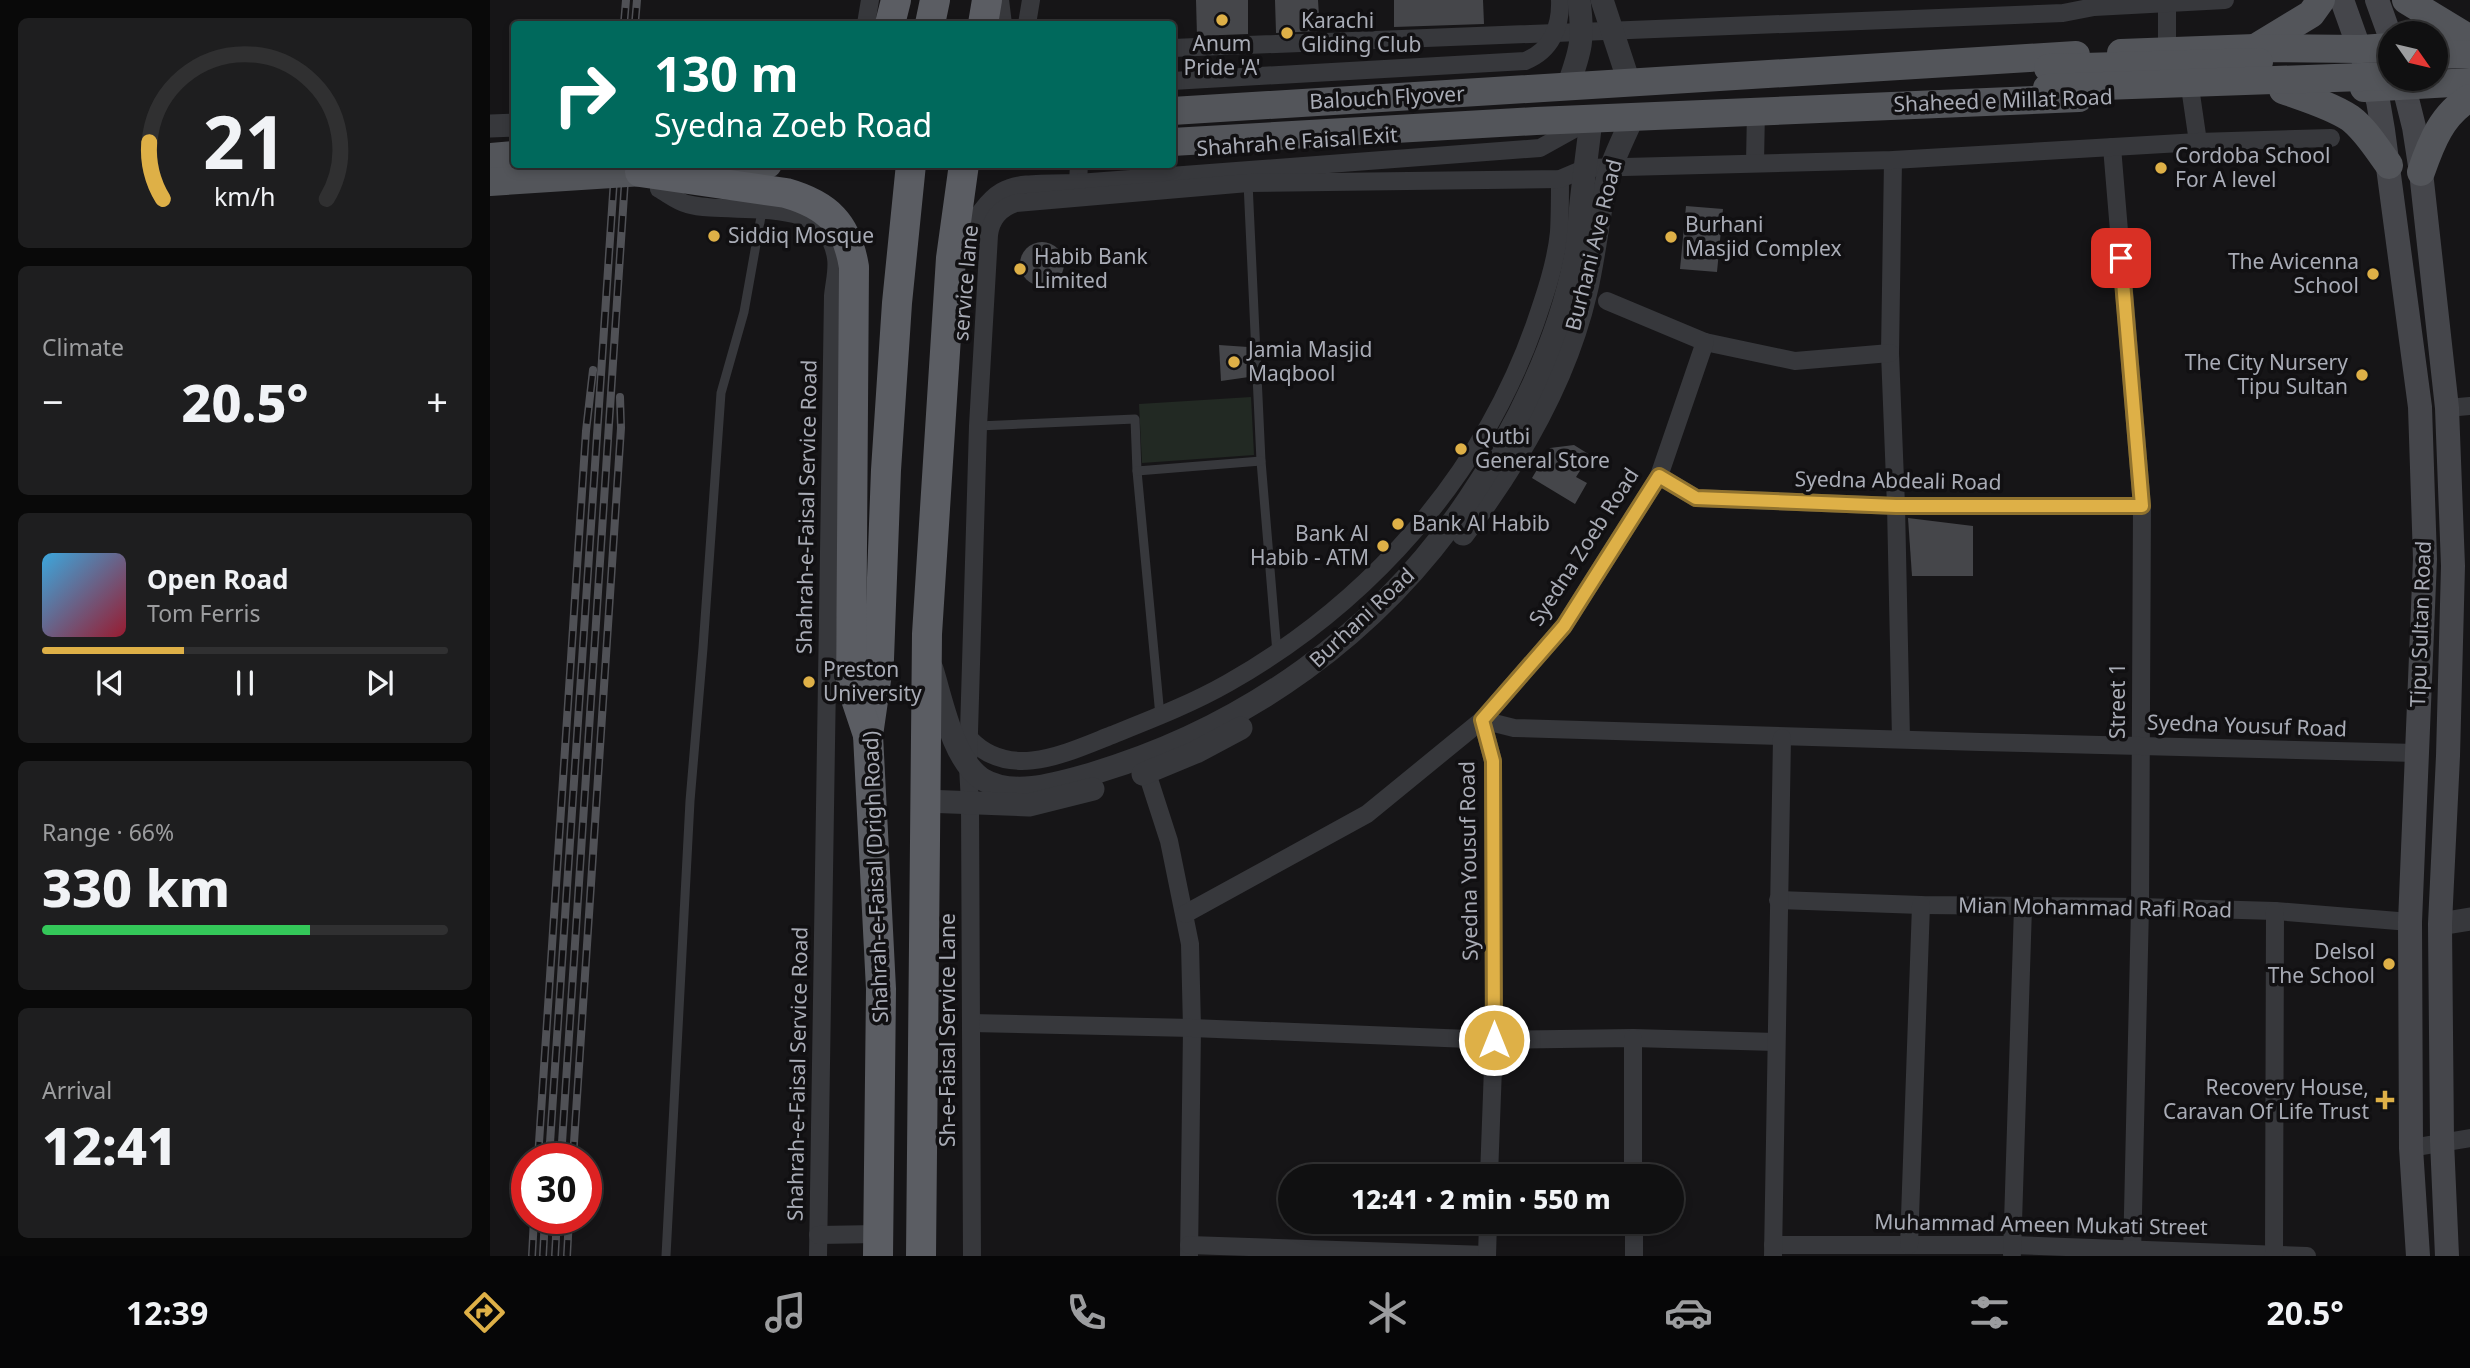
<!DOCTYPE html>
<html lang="en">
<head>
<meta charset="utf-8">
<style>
	:root { --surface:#101011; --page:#1e1e1f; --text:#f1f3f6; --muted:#9c9d9f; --line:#303031; --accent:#deb047 }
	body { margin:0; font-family:"Noto Sans",sans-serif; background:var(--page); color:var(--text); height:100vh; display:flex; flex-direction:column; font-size:26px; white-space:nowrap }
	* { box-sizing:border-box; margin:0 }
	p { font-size:23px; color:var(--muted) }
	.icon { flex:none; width:38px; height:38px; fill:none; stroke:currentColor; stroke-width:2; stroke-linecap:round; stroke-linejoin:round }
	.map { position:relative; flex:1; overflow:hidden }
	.sheet { display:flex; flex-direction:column; gap:18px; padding:18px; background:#090909; width:490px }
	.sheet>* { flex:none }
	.banner { position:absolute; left:21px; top:21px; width:665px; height:147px; border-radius:7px; box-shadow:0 4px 10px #0003,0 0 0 2px var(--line); background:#00695c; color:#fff; overflow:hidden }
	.needle { width:46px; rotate:124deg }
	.controls { position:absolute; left:1888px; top:21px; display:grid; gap:14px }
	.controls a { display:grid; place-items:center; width:70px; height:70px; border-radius:50%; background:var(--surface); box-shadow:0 4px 10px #0003,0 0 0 2px var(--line); font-size:35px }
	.speed { position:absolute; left:21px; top:1143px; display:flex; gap:14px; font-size:35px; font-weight:700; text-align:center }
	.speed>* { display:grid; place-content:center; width:91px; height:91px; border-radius:50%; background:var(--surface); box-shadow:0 4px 10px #0003,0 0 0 2px var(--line); line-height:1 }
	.speed .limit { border:10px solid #d22; background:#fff; color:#111 }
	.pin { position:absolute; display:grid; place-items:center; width:60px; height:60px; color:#fff; margin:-30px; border-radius:14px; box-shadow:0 4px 10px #0006 }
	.me { position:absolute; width:77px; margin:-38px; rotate:0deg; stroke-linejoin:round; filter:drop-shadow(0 0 5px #0008) }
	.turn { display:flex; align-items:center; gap:24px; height:147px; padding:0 28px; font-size:32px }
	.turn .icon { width:91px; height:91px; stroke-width:2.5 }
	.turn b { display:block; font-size:49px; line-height:60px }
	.big { font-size:52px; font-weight:800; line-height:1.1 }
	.sheet .card { flex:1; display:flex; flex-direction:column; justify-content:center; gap:10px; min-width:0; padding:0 24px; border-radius:10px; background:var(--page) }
	.sheet .dial { align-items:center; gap:0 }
	.dial svg { height:182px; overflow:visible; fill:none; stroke:var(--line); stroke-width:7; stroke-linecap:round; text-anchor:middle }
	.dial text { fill:var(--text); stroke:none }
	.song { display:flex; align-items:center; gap:21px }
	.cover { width:84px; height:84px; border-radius:10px; background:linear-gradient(135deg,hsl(200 70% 55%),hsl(350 70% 35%)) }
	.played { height:7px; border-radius:4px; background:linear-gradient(90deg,var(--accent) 35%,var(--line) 35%) }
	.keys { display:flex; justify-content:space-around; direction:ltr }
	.heat { display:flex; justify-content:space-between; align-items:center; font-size:38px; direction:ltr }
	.charge { height:10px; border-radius:5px; background:linear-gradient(90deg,#34c759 66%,var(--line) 0) }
	.trip { position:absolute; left:788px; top:1164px; width:406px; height:70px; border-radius:35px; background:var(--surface); box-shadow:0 4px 10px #0003,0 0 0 2px var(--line); font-weight:800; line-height:70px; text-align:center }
	.dock { display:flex; height:112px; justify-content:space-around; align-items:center; background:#060607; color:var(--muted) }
	.dock .icon { width:49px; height:49px }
	.dock .current { color:var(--accent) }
	.dock b { font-size:32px; color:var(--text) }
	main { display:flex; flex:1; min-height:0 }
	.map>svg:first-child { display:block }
</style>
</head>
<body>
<main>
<section class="sheet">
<div class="card dial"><svg viewBox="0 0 100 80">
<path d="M14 69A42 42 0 1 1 86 69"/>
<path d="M14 69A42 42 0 0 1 8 44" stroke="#deb047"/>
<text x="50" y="56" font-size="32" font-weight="700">21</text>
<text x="50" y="72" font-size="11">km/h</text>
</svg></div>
<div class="card"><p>Climate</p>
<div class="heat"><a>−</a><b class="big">20.5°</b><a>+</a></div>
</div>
<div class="card">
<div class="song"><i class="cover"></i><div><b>Open Road</b><p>Tom Ferris</p></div></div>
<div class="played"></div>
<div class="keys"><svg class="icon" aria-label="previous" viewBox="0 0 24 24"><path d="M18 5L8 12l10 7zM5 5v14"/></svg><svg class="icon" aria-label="pause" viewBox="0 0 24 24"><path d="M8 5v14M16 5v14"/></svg><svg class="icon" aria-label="next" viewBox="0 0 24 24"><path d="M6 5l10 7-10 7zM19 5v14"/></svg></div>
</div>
<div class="card"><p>Range · 66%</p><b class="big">330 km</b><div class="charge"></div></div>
<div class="card"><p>Arrival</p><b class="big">12:41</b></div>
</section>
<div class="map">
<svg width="1980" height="1256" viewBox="0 0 1980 1256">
	<rect width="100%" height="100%" fill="#161517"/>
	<polygon fill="#222923" points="761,397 764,455 652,463 649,404"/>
	<g fill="#45464a">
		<polygon points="706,0 758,0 758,34 707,36"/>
		<polygon points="785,0 828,0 830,31 786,33"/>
		<polygon points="904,0 993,0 994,24 904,27"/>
		<polygon points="1196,206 1233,209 1227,272 1190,269"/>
		<circle cx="552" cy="264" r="22"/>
		<polygon points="729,345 758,347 759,377 731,381"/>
		<polygon points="1084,445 1100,455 1086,477 1097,483 1085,504 1042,478 1060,448"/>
		<polygon points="1418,518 1483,526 1483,576 1422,576"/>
	</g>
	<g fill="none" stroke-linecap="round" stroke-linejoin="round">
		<g stroke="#37383c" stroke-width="9">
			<polyline points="758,183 771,461 787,653"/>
			<polyline points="488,426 645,419 647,471 670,716"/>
			<polyline points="647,471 771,461"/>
			<polyline points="176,1256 200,801 213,648 231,393 254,312 272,211"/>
		</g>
		<g stroke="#37383c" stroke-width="18">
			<polyline points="510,0 513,24"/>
			<polyline points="1677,3 1677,50"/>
			<polyline points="376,24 380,0"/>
			<polyline points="537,24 541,0"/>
			<polyline points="682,48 1573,13 1604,7 1735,0"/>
			<path d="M682,81l353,-20c26,-10 36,-34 35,-61"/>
			<polyline points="1701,94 1708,142"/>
			<polyline points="1622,147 1652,506 1650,907 1642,1256"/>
			<polyline points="1403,160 1400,353 1406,506 1411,739"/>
			<polyline points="1265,163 1266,110"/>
			<polyline points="588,183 589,164"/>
			<path d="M169,189c9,5 19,13 28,15 46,13 140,-13 149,54 2,12 -2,26 -3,38l-15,960"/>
			<path d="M468,247c41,-67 42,-63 120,-64l462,-35 45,-25"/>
			<polyline points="1215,342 1305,361 1400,353"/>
			<polyline points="1957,408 1980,406"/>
			<polyline points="1169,476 1206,498 1406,506 1652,506"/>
			<path d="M480,739c40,42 96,14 142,-4 40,-16 79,-31 116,-52 141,-80 253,-206 307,-359 10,-29 21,-61 24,-92 1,-18 1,-36 1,-53"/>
			<polyline points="657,773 679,841 700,944 702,1028 699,1256"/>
			<polyline points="1288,900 1431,905 1650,907 1785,911 1920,922"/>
			<polyline points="695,914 877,814 992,720 1074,626 1169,476 1215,342 1117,301"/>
			<polyline points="481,1023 702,1028 1004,1040 1143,1038 1286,1042"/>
			<polyline points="1143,1038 1143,1176"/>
			<polyline points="1921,1148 1980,1138"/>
			<path d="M999,1176l5,-136 -1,-279 -11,-41 32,8c301,11 601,17 902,25"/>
			<polyline points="1144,1222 1144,1256"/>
			<polyline points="328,1235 388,1234"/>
			<polyline points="699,1245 997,1255"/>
			<polyline points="1283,1245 1522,1245 1817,1256"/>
			<polyline points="1419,1245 1431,905"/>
			<polyline points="1522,1254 1533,907"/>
			<path d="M482,1256l-2,-453 -2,-37 10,-340 11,-191c2,-16 11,-27 27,-32l232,-20 312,-4 26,-11 307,-8 305,-18 133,-4"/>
			<polyline points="997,1256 998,1222"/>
			<polyline points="1283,1256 1292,738"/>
			<polyline points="1784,1256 1785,911"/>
		</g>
		<g stroke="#37383c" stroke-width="23">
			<polyline points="1112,0 1139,82"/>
			<path d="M1078,86c13,-36 16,-47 11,-86"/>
			<polyline points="0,126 24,125"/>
			<path d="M973,534c54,-71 103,-155 123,-242 8,-33 11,-67 18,-100 6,-27 18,-51 29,-75"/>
			<path d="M442,669c10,32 21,91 50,110 31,19 77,4 109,-5 155,-46 288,-141 378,-275 48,-71 89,-156 106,-240 4,-18 4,-37 6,-56 3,-28 7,-56 10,-83"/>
			<polyline points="653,774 706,752 751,728"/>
			<polyline points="434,801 539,805 603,789"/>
			<polyline points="1950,924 1980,919"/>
		</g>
		<g stroke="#45464b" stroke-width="24">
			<polyline points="1852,0 1888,101 1893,130 1930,407 1935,559 1920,922 1921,1148 1928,1256"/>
			<polyline points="1887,0 1900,36"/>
			<polyline points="1912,79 1924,127 1931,172 1957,408 1963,566 1958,756 1950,924 1952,1141 1957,1256"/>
		</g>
		<g stroke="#53555a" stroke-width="28">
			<polyline points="1916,0 1980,39"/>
			<polyline points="1765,48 1821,14 1831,0"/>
			<polyline points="1631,53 1765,48 1871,49 1900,47"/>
			<polyline points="1946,55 1980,54"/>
			<polyline points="1874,88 1980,82"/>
			<path d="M1793,90c22,8 47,15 67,28 16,12 27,31 39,47"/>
			<polyline points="682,111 1586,55"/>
			<polyline points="682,142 1046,121 1589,98"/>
			<polyline points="0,157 24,155"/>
			<path d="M1931,172c10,-29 21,-58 49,-74"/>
		</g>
		<g stroke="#5b5d63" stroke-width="30">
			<polyline points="400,24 406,0"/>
			<polyline points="440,24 445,0"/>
			<polyline points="493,24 497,0"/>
			<polyline points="388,1256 391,989 378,735 389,659 396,470 407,303 421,164"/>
			<polyline points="431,1256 437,634 461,258 474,164"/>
		</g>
		<g stroke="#505156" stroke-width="8">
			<g id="rail">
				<polyline points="134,24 136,0"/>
				<polyline points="145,24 147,0"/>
				<polyline points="48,1158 96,431 103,370"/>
				<polyline points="59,1158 125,164"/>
				<polyline points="71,1158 136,164"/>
				<polyline points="83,1158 131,428 130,397"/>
				<polyline points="42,1256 44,1218"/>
				<polyline points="53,1256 55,1218"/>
				<polyline points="65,1256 67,1218"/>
				<polyline points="77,1256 79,1218"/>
			</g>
		</g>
		<use href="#rail" stroke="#111012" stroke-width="5" stroke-dasharray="16" stroke-linecap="butt"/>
		<g stroke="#53555a" stroke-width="28">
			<polyline points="1558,68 1769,62"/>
			<polyline points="1557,88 1900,76"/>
			<polyline points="0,182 278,164"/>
		</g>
		<path stroke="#5b5d63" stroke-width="30" d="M150,172l146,21c42,12 61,31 68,74l-3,417 17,51"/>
	</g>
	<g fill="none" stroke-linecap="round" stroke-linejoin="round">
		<g stroke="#90722e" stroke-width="18">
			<polyline id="route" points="1004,1040 1003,761 992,720 1074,626 1169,476 1206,498 1406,506 1652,506 1631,258"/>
		</g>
		<use href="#route" stroke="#deb047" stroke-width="12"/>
	</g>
	<g fill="#deb047" stroke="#111012" stroke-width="2.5">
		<circle cx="732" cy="20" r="7"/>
		<circle cx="797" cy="33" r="7"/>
		<circle cx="1671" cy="168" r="7"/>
		<circle cx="224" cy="236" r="7"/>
		<circle cx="1181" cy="237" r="7"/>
		<circle cx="530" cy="269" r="7"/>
		<circle cx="1883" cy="274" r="7"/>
		<circle cx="744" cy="362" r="7"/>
		<circle cx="1872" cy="375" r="7"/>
		<circle cx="971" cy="449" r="7"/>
		<circle cx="908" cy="524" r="7"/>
		<circle cx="893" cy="546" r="7"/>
		<circle cx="319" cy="682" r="7"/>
		<circle cx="1899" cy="964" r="7"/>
		<path d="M1891.5 1089.5h7v7h7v7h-7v7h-7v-7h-7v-7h7z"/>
	</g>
	<g text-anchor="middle" stroke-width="7" stroke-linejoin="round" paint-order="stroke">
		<g font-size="21" fill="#a9acb6" stroke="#111012" text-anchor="start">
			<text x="811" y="28">Karachi<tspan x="811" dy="24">Gliding Club</tspan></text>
			<text x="732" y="51" text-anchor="middle">Anum<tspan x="732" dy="24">Pride 'A'</tspan></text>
			<text x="1685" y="163">Cordoba School<tspan x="1685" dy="24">For A level</tspan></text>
			<text x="1195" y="232">Burhani<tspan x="1195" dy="24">Masjid Complex</tspan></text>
			<text x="238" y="243">Siddiq Mosque</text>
			<text x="544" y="264">Habib Bank<tspan x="544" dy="24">Limited</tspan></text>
			<text x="1869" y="269" text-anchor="end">The Avicenna<tspan x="1869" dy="24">School</tspan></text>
			<text x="758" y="357">Jamia Masjid<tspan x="758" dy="24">Maqbool</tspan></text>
			<text x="1858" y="370" text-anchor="end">The City Nursery<tspan x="1858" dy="24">Tipu Sultan</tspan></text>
			<text x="985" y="444">Qutbi<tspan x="985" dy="24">General Store</tspan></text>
			<text x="922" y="531">Bank Al Habib</text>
			<text x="879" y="541" text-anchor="end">Bank Al<tspan x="879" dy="24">Habib - ATM</tspan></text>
			<text x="333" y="677">Preston<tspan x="333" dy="24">University</tspan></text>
			<text x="1885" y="959" text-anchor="end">Delsol<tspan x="1885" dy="24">The School</tspan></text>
			<text x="1879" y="1095" text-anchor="end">Recovery House,<tspan x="1879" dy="24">Caravan Of Life Trust</tspan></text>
		</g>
		<g font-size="21" fill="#a9acb6" stroke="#111012">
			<text transform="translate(897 98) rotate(-3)" y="7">Balouch Flyover</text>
			<text transform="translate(1513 101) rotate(-2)" y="7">Shaheed e Millat Road</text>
			<text transform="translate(807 142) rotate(-4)" y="7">Shahrah e Faisal Exit</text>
			<text transform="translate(1104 245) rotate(-76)" y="7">Burhani Ave Road</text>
			<text transform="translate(476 283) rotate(-85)" y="7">service lane</text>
			<text transform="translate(1408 481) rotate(1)" y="7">Syedna Abdeali Road</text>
			<text transform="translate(317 507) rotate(-89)" y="7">Shahrah-e-Faisal Service Road</text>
			<text transform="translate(1094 547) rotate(-57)" y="7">Syedna Zoeb Road</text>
			<text transform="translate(872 618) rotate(-43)" y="7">Burhani Road</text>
			<text transform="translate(1931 624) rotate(-88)" y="7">Tipu Sultan Road</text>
			<text transform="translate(1628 701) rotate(-90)" y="7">Street 1</text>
			<text transform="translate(1757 726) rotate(2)" y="7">Syedna Yousuf Road</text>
			<text transform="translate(979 861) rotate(-91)" y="7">Syedna Yousuf Road</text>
			<text transform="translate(386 877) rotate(-92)" y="7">Shahrah-e-Faisal (Drigh Road)</text>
			<text transform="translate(1605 908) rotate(1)" y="7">Mian Mohammad Rafi Road</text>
			<text transform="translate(458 1030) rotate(-90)" y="7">Sh-e-Faisal Service Lane</text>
			<text transform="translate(308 1074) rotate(-89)" y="7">Shahrah-e-Faisal Service Road</text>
			<text transform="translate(1551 1225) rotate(1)" y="7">Muhammad Ameen Mukati Street</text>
		</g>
	</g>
</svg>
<div class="controls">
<a><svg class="needle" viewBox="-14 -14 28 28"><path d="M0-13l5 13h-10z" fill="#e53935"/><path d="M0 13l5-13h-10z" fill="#9c9d9f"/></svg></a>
</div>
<div class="speed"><div class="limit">30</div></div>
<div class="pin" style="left:1631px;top:258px;background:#d93025"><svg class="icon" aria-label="arrive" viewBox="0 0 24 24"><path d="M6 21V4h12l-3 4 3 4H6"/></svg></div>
<svg class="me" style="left:1004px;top:1040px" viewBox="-20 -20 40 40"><circle r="17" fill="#deb047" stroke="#fff" stroke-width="3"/><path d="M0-11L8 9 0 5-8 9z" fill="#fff"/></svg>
<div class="trip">12:41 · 2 min · 550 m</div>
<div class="banner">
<div class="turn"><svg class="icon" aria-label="right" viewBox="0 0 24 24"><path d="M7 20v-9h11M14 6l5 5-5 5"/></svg><div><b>130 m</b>Syedna Zoeb Road</div></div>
</div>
</div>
</main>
<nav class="dock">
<b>12:39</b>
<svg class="icon current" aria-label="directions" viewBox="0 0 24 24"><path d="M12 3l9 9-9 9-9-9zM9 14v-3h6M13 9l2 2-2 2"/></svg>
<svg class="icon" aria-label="music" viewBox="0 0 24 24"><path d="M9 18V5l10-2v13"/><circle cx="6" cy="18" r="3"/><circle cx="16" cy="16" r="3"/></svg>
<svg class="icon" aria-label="phone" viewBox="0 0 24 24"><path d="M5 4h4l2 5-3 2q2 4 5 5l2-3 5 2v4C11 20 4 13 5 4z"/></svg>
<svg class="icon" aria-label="climate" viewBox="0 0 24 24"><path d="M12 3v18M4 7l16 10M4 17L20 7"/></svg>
<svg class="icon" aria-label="car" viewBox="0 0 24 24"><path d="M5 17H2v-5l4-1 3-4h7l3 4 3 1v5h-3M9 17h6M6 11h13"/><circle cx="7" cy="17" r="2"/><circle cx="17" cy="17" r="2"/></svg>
<svg class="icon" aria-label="filters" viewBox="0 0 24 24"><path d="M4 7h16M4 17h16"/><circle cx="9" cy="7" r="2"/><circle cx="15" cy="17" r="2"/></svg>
<b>20.5°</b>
</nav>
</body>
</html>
